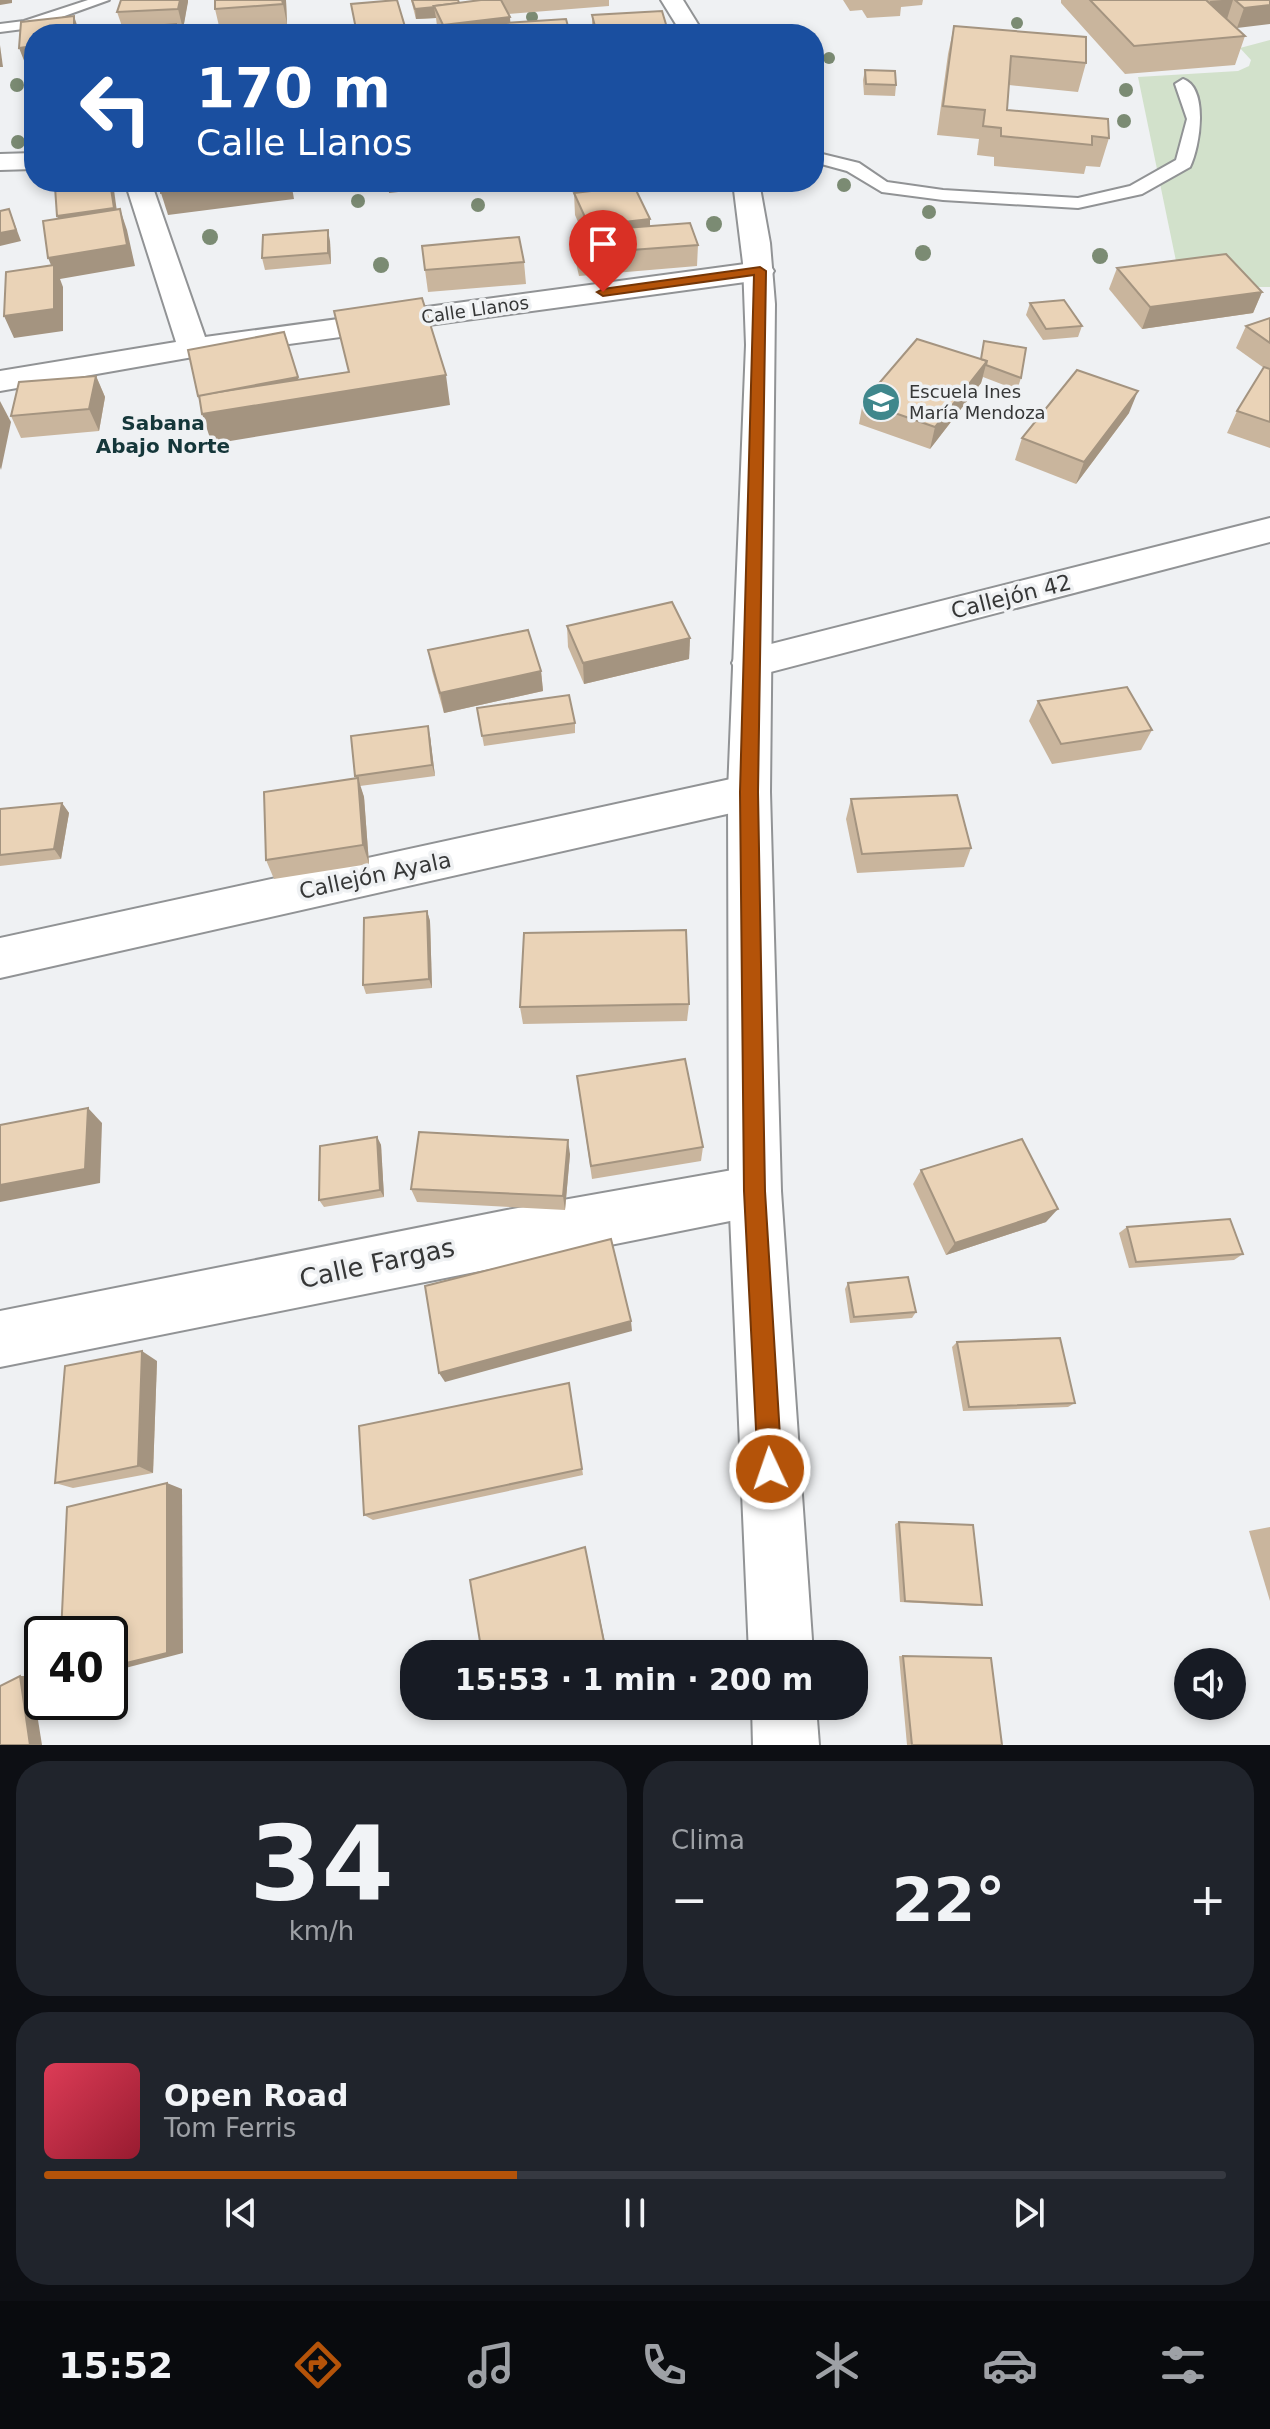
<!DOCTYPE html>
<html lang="es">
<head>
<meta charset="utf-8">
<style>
	:root { --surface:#171b24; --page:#20242c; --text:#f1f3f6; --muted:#9ea1a6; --line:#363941; --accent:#b45309 }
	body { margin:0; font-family:"DejaVu Sans",sans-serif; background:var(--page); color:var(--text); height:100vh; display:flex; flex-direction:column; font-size:30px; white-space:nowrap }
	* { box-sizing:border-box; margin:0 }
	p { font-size:26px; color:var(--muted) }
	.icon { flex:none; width:44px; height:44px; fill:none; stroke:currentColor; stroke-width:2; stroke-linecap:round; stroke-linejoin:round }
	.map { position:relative; height:1745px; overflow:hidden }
	.details { display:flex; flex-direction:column; gap:16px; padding:16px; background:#0d0f14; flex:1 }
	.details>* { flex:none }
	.banner { position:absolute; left:24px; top:24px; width:800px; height:168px; border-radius:32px; box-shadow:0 4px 12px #0003; background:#1a4fa0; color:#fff; overflow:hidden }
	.controls { position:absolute; left:1174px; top:1648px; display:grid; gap:16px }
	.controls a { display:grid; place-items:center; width:72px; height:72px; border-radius:50%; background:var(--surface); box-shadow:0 4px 12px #0003; font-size:40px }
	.speed { position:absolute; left:24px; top:1616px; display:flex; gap:16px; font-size:40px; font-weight:700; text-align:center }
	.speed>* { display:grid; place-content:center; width:104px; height:104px; border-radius:50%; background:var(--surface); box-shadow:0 4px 12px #0003; line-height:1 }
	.speed .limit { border:4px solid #111; border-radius:12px; background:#fff; color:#111 }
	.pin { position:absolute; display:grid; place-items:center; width:68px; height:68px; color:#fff; margin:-82px -34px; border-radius:50% 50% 50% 0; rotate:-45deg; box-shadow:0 0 8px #0007 }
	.pin .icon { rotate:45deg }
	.me { position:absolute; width:88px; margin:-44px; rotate:357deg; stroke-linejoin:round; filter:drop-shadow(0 0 6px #0008) }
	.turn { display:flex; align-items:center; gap:28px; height:168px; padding:0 40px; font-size:36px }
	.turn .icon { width:104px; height:104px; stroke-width:2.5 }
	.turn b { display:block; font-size:56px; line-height:68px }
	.big { font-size:60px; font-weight:700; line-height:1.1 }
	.details .tile { flex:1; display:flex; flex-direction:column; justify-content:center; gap:12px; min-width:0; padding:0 28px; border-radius:32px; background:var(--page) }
	.details .dial { align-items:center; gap:0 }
	.dial b { font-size:104px; line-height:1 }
	.song { display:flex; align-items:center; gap:24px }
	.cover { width:96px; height:96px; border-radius:12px; background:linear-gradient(135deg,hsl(350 70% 55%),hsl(350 70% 35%)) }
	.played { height:8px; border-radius:4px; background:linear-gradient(90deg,var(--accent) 40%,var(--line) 40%) }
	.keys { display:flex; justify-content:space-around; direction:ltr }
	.heat { display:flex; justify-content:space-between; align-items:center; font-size:44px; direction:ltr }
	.details .tiles { flex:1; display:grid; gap:16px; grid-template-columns:1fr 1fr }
	.tile:last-child { grid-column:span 2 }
	.trip { position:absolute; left:400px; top:1640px; width:468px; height:80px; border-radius:32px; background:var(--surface); box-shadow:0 4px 12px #0003; font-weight:700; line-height:80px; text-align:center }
	.tab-bar { display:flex; height:128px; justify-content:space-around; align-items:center; background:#090b0e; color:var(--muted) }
	.tab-bar .icon { width:56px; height:56px }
	.tab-bar .current { color:var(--accent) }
	.tab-bar b { font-size:36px; color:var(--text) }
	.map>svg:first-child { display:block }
</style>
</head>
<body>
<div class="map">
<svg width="1270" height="1745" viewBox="0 0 1270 1745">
	<rect width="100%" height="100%" fill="#eff1f3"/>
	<polygon fill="#d2e1cb" points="1270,40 1270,287 1238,287 1176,261 1138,77 1238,71 1249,66 1251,60 1240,48"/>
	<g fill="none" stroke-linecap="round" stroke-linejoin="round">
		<g stroke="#919395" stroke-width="4">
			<g id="service">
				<polygon points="88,0 109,0 31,28 0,32 0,24 24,21"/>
				<path d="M1183,79c26,9 17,68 7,88l-48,27 -64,14 -135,-8 -61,-8 -35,-21 -33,-9v-10l45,11 28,19 56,8 135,8 52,-12 46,-26 11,-41 -12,-35z"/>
			</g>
		</g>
		<g stroke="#919395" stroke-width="4">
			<g id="minor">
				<polygon points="34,153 34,169 0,170 0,154"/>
				<polygon points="125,182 151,182 205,337 760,262 770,265 774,271 770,277 760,280 193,357 0,391 0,371 176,342"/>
				<polygon points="1270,518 1270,542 751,677 737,673 732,663 737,653 751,649"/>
				<polygon points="749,775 764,780 770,792 764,804 749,809 0,978 0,938"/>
				<polygon points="755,1166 773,1173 781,1191 773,1209 755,1216 0,1367 0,1311 507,1210"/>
			</g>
		</g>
		<g stroke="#919395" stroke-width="4">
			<g id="tertiary">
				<polygon points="661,0 683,0 704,34 682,34"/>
				<polygon points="733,182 759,182 770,243 775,304 770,792 781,1191 813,1654 749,1654 729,1191 728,792 746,345 743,263"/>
				<polygon points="752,1706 816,1706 819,1745 753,1745"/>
			</g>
		</g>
		<use href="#service" fill="#fff" fill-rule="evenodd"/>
		<use href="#minor" fill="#fff" fill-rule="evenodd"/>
		<use href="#tertiary" fill="#fff" fill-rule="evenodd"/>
	</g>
	<g fill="#7b8b73">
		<circle cx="532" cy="17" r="6"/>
		<circle cx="1017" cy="23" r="6"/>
		<circle cx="829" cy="58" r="6"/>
		<circle cx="17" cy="85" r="7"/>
		<circle cx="1126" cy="90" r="7"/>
		<circle cx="1124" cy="121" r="7"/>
		<circle cx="18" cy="142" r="7"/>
		<circle cx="844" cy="185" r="7"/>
		<circle cx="358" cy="201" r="7"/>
		<circle cx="478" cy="205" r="7"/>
		<circle cx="929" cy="212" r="7"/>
		<circle cx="714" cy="224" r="8"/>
		<circle cx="210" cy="237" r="8"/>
		<circle cx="923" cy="253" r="8"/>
		<circle cx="1100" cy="256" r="8"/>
		<circle cx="381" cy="265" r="8"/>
	</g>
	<g fill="#c9b59d">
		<polygon points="121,0 188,0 183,29 177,29 179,34 128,34 128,32 124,32 117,12"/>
		<polygon points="286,0 287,24 251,27 253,34 219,26 215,9"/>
		<polygon points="411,0 458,0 459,3 481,0 609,0 609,6 508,14 510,22 570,34 440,34 437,26 436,18 416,19"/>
		<polygon points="843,0 923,0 922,5 901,7 900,16 867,18 862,10 850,11"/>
		<polygon points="1061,0 1270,0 1237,28 1226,19 1245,36 1235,65 1125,74 1061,3"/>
		<polygon points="592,15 668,31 668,34 592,34"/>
		<polygon points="954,26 1086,63 1078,92 1009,85 1007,110 1109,138 1100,167 1086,166 1084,174 994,166 994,157 977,155 979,139 937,135 948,54"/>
		<polygon points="865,70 896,85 895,96 864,95 863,80"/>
		<polygon points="574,193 650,226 698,245 697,266 579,276 574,254 573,232 582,231 575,215"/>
		<polygon points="330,241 331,264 265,270 262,258"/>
		<polygon points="524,262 526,284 428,292 425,270"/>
		<polygon points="1117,268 1262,292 1253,313 1142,329 1109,289"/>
		<polygon points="1030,303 1082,326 1078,337 1043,340 1026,315"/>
		<polygon points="1270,318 1270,448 1227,433 1237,411 1264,368 1236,348 1246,326"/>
		<polygon points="917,339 1021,378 1017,390 983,377 981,383 930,449 859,424 863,402"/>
		<polygon points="96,376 105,397 99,431 21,438 11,416"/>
		<polygon points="1129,413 1076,484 1015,460 1022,438"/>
		<polygon points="567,626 690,638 689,659 584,684 568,647"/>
		<polygon points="428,650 541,671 543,691 444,713 432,671"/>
		<polygon points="1038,701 1152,730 1141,750 1052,764 1029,721"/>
		<polygon points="477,708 575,723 575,733 484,746"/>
		<polygon points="430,736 435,776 360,786 364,797 369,864 274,879 266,860 356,778 355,776"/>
		<polygon points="851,799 971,848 964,867 857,873 846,819"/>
		<polygon points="62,803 69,813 61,859 0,866 0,809"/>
		<polygon points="427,911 430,921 432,988 366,994 363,985"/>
		<polygon points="689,1004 687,1021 523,1024 520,1007"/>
		<polygon points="577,1076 703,1147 701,1161 592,1179"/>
		<polygon points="377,1137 381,1145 384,1197 324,1207 319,1200"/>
		<polygon points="570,1154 565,1210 417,1202 411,1189"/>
		<polygon points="921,1170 1046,1222 946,1255 913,1184"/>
		<polygon points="1127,1227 1243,1254 1234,1260 1129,1268 1119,1233"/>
		<polygon points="848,1283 916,1312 912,1318 850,1323 845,1289"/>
		<polygon points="957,1342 1075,1403 1068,1407 963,1411 952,1347"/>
		<polygon points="157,1361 153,1473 73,1488 55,1483"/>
		<polygon points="569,1383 583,1475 373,1520 364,1515"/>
		<polygon points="899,1522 982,1605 976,1606 900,1602 895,1524"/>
		<polygon points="1270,1527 1270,1601 1249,1531"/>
		<polygon points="899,1656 991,1658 1002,1745 907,1745"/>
	</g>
	<g fill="#a49480">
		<polygon points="0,0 12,0 12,3 0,5"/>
		<polygon points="180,0 188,0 188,2 183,29 178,9"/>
		<polygon points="282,0 286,0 287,24 283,4"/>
		<polygon points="1222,0 1233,0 1227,19 1203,21 1210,1"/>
		<polygon points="1270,5 1270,24 1237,28 1244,8"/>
		<polygon points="434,7 436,18 416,19 415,9"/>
		<polygon points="74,16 80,34 74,34"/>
		<polygon points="510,17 511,34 444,34 443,25"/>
		<polygon points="406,30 406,34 364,34"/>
		<polygon points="0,45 3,67 0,67"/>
		<polygon points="34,46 34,68 27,68 19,48"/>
		<polygon points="111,182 114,190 118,219 61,228 57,216"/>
		<polygon points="257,182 291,182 294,199 168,215 161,193"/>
		<polygon points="388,182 464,182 464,185 389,193"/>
		<polygon points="9,209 21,241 0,246 0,233"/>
		<polygon points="120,209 127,230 135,266 60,279 63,287 63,331 14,338 4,316 54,272 48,258"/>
		<polygon points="650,219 650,240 589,248 589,226"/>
		<polygon points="328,230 330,241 331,264 328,253"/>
		<polygon points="1262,292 1253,313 1142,329 1150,307"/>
		<polygon points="987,361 981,383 930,449 935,427"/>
		<polygon points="446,375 450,405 212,444 202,414 204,414 198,396 298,377 303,398"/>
		<polygon points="96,376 105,397 99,431 89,409"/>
		<polygon points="1138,391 1129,413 1076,484 1084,462"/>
		<polygon points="0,401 11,422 1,470 0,467"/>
		<polygon points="690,638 689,659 584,684 583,663"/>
		<polygon points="541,671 543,691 444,713 440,693"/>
		<polygon points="428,726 430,736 435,776 432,765"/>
		<polygon points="358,778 364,797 369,864 363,845"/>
		<polygon points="62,803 69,813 61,859 54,849"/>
		<polygon points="427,911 430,921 432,988 429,979"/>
		<polygon points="88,1108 102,1123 100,1183 0,1202 0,1185"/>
		<polygon points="377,1137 381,1145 384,1197 380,1190"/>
		<polygon points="568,1140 570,1154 565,1210 563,1196"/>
		<polygon points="1058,1209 1046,1222 946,1255 955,1243"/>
		<polygon points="631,1321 632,1331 445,1382 439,1373"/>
		<polygon points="142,1351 157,1361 153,1473 138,1466"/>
		<polygon points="167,1483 182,1489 183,1653 110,1672 110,1667"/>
		<polygon points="585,1547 607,1652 601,1654 598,1654"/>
		<polygon points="20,1676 31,1676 42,1745 30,1745"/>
	</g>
	<g fill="#ead3b7" stroke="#a49480" stroke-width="2">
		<polygon points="121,0 180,0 178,9 117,12"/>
		<polygon points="215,0 282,0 283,4 215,9"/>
		<polygon points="397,0 406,30 357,34 351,4"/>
		<polygon points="412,0 458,0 459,3 434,6 435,7 415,9"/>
		<polygon points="481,0 501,0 510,17 443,25 434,6"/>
		<polygon points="1090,0 1206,0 1245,36 1134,46"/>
		<polygon points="1235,0 1270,0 1270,5 1244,8"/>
		<polygon points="662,11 668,31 597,34 592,15"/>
		<polygon points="74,16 74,34 34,34 34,46 19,48 21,22"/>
		<polygon points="566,19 570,34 444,34 443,27"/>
		<polygon points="176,24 176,34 128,34 128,28"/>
		<polygon points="251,25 249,34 194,34 196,27"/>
		<polygon points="954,26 1086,37 1086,63 1011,56 1007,110 1108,119 1109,138 1092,136 1092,145 1001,136 1001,128 983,126 985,110 943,106"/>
		<polygon points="865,70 895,71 896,85 866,84"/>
		<polygon points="90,182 110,182 114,208 57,216 55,187"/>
		<polygon points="161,182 257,182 161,193"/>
		<polygon points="634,186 650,219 589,226 574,193"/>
		<polygon points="9,209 16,230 0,233 0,211"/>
		<polygon points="120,209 127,245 48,258 43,221"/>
		<polygon points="690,223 698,245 578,254 573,232"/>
		<polygon points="328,230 328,253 262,258 263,235"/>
		<polygon points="519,237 524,262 425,270 422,246"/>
		<polygon points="1226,254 1262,292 1150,307 1117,268"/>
		<polygon points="54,265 54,309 4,316 6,272"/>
		<polygon points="422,298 446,375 202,414 199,395 349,372 334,311"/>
		<polygon points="1064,300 1082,326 1046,329 1030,303"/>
		<polygon points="1270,318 1270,343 1246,326"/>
		<polygon points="284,332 298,377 198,396 188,350"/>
		<polygon points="917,339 987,361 935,427 863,402"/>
		<polygon points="984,341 1026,348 1021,378 986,365 987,361 981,359"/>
		<polygon points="1264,367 1270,369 1270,422 1237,411"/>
		<polygon points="1077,370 1138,391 1084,462 1022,438"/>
		<polygon points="96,376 89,409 11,416 19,382"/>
		<polygon points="672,602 690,638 583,663 567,626"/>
		<polygon points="528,630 541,671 440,693 428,650"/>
		<polygon points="1127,687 1152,730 1061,744 1038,701"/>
		<polygon points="569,695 575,723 482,736 477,708"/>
		<polygon points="428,726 432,765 355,776 351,736"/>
		<polygon points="358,778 363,845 266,860 264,792"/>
		<polygon points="957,795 971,848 862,854 851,799"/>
		<polygon points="62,803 54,849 0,855 0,809"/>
		<polygon points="427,911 429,979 363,985 364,918"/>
		<polygon points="686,930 689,1004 520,1007 524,933"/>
		<polygon points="685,1059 703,1147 591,1166 577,1076"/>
		<polygon points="88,1108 85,1169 0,1185 0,1125"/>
		<polygon points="419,1132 568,1140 563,1196 411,1189"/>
		<polygon points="377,1137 380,1190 319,1200 320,1146"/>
		<polygon points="1022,1139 1058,1209 955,1243 921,1170"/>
		<polygon points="1230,1219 1243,1254 1136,1262 1127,1227"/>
		<polygon points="611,1239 631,1321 439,1373 425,1286"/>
		<polygon points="908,1277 916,1312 854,1317 848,1283"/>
		<polygon points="1060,1338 1075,1403 969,1407 957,1342"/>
		<polygon points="142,1351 138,1466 55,1483 65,1366"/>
		<polygon points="569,1383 582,1469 364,1515 359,1426"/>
		<polygon points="167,1483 167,1653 110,1667 110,1634 61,1634 67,1507"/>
		<polygon points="899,1522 973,1525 982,1605 905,1601"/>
		<polygon points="585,1547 606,1652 598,1654 482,1654 470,1580"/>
		<polygon points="903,1656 991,1658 1002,1745 912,1745"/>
		<polygon points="20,1676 30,1745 0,1745 0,1686"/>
	</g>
	<polygon fill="#b45309" stroke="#753606" stroke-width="2" points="760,267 766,271 758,792 765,1191 782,1469 779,1477 770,1481 762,1477 758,1469 744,1191 740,792 754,275 603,296 597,292 603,289"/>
	<defs>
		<g id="school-disc" transform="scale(2)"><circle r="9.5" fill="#3f878c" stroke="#eff1f3"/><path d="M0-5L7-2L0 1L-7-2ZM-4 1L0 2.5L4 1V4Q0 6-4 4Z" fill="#fff"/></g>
	</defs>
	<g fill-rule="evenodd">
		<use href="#school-disc" x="881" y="402"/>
	</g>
	<g text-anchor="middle" stroke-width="7" stroke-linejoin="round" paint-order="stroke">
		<g font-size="18" fill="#363737" stroke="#eff1f3">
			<text transform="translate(475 310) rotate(-8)" y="6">Calle Llanos</text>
		</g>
		<g font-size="18" fill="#363737" stroke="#eff1f3" text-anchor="start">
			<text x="909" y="398">Escuela Ines<tspan x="909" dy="21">María Mendoza</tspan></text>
		</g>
		<g font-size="20" font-weight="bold" fill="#15373a" stroke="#eff1f3">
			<text x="163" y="430">Sabana<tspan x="163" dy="23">Abajo Norte</tspan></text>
		</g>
		<g font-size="22" fill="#363737" stroke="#eff1f3">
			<text transform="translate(1011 596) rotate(-14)" y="8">Callejón 42</text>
			<text transform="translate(375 875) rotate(-12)" y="8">Callejón Ayala</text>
		</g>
		<g font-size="26" fill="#363737" stroke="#eff1f3">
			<text transform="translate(377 1263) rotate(-12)" y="9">Calle Fargas</text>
		</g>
	</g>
</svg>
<div class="controls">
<a><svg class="icon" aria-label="sound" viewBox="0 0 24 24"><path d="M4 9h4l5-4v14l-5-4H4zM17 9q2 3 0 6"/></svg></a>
</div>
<div class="speed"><div class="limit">40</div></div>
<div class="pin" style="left:603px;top:292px;background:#d93025"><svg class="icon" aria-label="arrive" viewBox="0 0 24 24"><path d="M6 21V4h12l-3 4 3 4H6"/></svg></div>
<svg class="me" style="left:770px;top:1469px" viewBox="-20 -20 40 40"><circle r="17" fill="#b45309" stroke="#fff" stroke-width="3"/><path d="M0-11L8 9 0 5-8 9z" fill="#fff"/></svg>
<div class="trip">15:53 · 1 min · 200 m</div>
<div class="banner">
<div class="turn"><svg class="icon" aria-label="left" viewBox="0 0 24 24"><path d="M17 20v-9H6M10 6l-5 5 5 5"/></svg><div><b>170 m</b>Calle Llanos</div></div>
</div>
</div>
<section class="details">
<div class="tiles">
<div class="tile dial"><b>34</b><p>km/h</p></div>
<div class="tile"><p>Clima</p>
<div class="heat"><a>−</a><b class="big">22°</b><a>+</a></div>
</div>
<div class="tile">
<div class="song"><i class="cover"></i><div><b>Open Road</b><p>Tom Ferris</p></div></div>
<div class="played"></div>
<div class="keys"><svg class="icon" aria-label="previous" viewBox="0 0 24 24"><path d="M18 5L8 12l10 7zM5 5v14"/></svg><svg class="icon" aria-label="pause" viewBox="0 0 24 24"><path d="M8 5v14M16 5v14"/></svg><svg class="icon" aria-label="next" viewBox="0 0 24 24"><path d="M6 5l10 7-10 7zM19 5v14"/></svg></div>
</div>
</div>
</section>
<nav class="tab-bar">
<b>15:52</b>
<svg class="icon current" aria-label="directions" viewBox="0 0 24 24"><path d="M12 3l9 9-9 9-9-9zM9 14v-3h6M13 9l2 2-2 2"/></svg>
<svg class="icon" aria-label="music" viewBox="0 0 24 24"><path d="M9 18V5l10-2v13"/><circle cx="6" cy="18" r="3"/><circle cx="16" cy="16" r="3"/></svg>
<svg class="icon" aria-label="phone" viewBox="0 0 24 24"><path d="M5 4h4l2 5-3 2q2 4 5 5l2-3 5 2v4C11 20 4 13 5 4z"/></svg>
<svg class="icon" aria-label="climate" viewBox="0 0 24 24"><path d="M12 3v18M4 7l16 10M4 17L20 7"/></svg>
<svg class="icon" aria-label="car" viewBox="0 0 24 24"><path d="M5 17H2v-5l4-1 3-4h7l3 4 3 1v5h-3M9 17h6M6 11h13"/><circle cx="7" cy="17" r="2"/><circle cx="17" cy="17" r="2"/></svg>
<svg class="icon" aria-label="filters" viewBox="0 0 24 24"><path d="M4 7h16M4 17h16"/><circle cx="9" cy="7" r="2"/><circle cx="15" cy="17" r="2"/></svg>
</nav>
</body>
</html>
